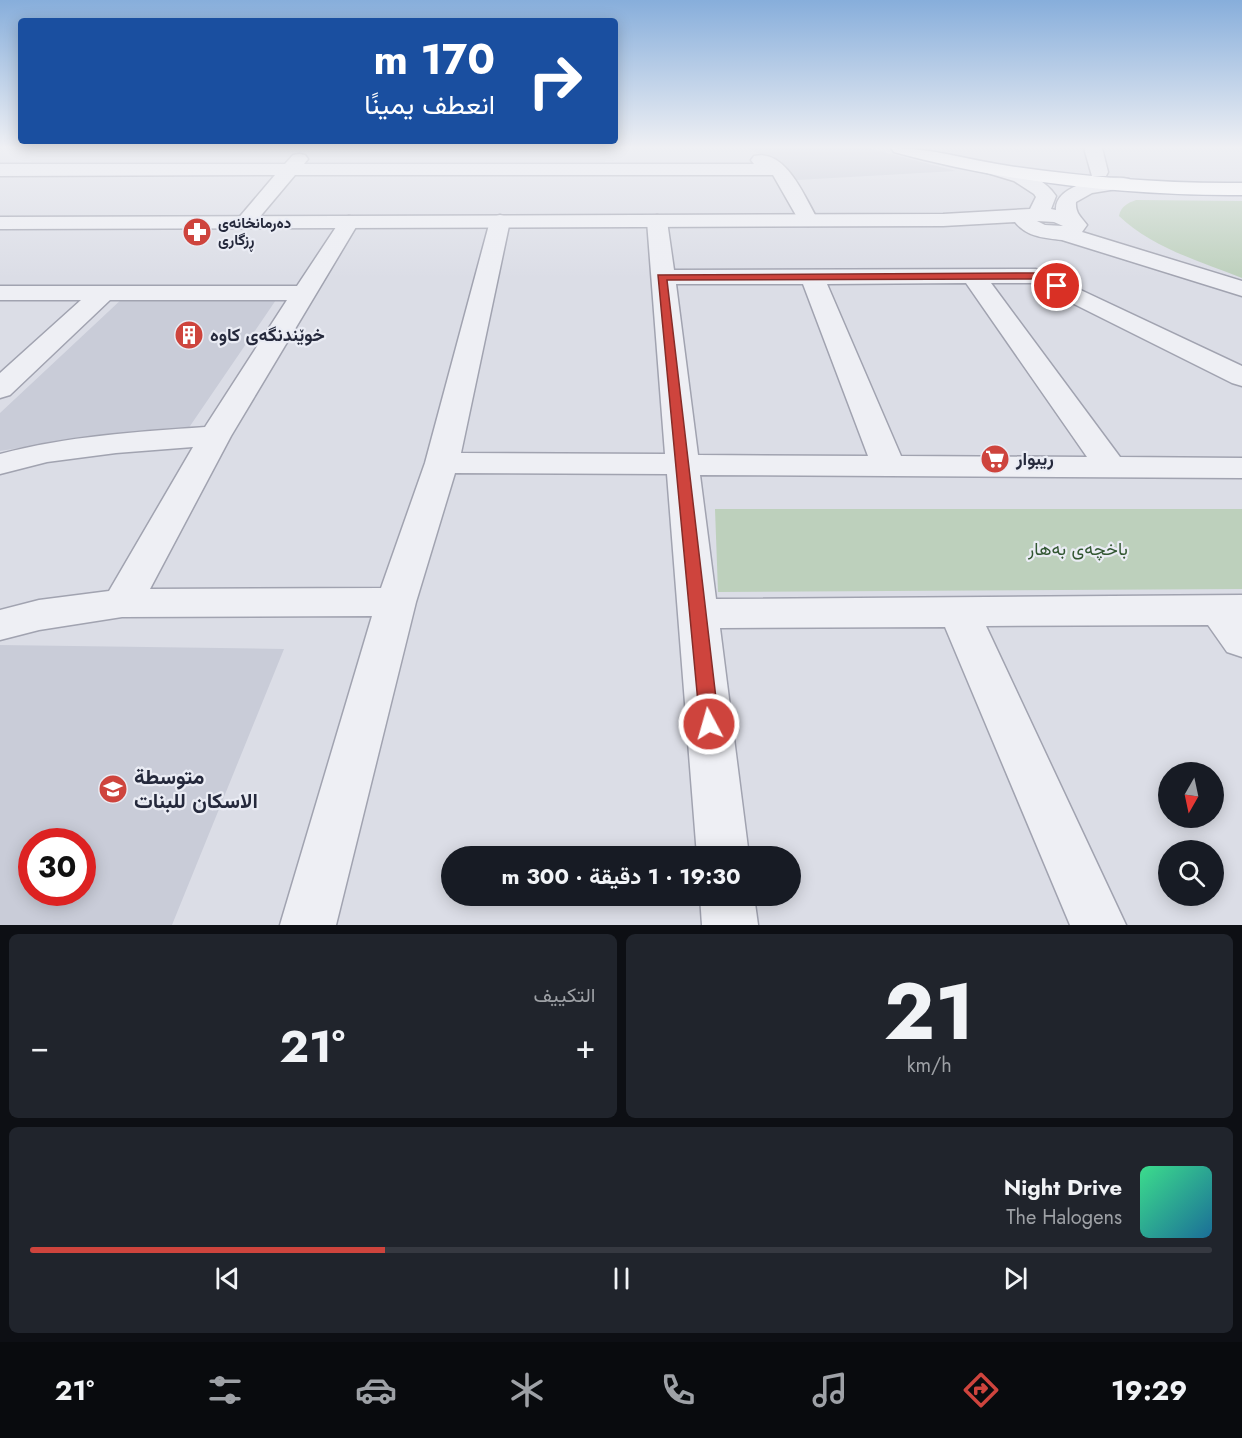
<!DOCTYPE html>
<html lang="ar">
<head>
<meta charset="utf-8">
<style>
	:root { --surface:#171b24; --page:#20242c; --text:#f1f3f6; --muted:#9ea1a6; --line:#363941; --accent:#ce443d }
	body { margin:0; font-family:Jost,Vazirmatn,sans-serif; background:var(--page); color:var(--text); direction:rtl; height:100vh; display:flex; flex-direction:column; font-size:22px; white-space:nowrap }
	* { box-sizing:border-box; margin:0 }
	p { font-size:20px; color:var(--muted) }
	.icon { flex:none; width:33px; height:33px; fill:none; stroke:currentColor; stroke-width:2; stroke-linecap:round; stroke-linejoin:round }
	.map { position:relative; height:925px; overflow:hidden; direction:ltr }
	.drawer { display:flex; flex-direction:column; gap:9px; padding:9px; background:#0d0f14; flex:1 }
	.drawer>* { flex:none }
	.banner { position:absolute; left:18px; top:18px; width:600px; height:126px; border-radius:6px; box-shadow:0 3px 15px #0003; direction:rtl; background:#1a4fa0; color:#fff; overflow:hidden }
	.needle { width:39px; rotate:189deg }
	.buttons { position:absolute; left:1158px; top:762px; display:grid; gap:12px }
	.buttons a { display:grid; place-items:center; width:66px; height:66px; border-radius:50%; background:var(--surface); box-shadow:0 3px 15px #0003; font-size:30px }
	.speed { position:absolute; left:18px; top:828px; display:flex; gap:12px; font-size:30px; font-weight:700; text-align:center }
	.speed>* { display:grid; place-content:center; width:78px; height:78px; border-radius:50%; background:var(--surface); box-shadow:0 3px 15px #0003; line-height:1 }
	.speed .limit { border:9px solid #d22; background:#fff; color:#111 }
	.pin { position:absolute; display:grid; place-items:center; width:51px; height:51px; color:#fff; margin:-26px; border:3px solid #fff; border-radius:50%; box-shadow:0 2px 6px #0007 }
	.me { position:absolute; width:66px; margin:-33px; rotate:354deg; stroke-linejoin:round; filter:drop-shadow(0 0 4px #0008) }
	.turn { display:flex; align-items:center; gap:21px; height:126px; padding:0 24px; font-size:27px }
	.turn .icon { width:78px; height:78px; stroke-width:2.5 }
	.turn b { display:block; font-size:42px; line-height:51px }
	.big { font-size:45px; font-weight:700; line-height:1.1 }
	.drawer .card { flex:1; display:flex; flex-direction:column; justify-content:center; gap:9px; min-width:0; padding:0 21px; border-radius:9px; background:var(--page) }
	.drawer .dial { align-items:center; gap:0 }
	.dial b { font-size:78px; line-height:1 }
	.song { display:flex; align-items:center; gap:18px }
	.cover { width:72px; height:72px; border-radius:9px; background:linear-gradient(135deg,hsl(150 70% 55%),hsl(200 70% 35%)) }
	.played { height:6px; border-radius:3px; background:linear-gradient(90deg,var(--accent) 30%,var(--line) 30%) }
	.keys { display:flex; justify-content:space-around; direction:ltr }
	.heat { display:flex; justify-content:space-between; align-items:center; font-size:33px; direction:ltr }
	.drawer .tiles { flex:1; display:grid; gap:9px; grid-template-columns:1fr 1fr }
	.card:last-child { grid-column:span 2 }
	.trip { position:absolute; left:441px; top:846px; width:360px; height:60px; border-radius:30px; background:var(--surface); box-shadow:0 3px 15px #0003; font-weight:700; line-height:60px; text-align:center; direction:rtl }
	.tab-bar { display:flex; height:96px; justify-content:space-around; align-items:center; background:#090b0e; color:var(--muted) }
	.tab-bar .icon { width:42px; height:42px }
	.tab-bar .selected { color:var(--accent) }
	.tab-bar b { font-size:27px; color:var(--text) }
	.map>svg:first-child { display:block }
</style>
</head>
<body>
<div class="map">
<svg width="1242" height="925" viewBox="0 0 1242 925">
	<rect width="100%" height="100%" fill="#dbdde6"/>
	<g fill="#c9ccd8" fill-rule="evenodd">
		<polygon points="748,148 868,148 956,171 797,180 786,168"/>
		<polygon points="124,297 278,297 188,429 81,438 0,451 0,413"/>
		<path d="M0,645l284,4 -112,276h-172zM32,842h50v50h-50z"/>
	</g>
	<g fill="#bdd0bc">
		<path d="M1136,200l106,1v77c-43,-17 -89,-30 -123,-62 2,-10 9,-13 17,-16z"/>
		<polygon points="715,509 1242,509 1242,589 718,592"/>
	</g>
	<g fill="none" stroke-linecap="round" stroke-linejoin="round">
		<g stroke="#a1a3b0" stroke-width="3">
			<g id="minor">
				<polygon points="1084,148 1102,148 1108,172 1106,176 1092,176"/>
				<path d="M299,154l6,1 3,4 -4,5h450l-3,-4 3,-4c32,-8 51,42 64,64l-3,4 -7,2 -7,-2 -28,-49h-478l-42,50 -7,2 -7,-2 -3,-4 39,-46 -275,1v-12h285l8,-9z"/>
				<path d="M500,215l7,2 3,4 -49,232 204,1 -18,-233 3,-4 7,-2 7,2 3,4 7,49 362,-1 206,97v20l-10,-3 -200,-100h-41l129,174 122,1v20l-542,-3 16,124 526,-4v62l-15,-5 -19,-27 -222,1 140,299h-56l-125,-298 -225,1 29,228h-52l-30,-382 -212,-1 -39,129 -80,323h-56l92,-309 -250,1 -83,13 -39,10v-30l39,-10 70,-9 84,-144 -77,6 -69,9 -47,12v-20c67,-18 136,-22 205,-27l82,-127h-177l-100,95 -10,3v-25l81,-73h-81v-14h297l45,-68 7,-2 7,2 3,4 -128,214 -81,153 231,-1 44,-125 65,-242 3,-4zM966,283l121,174 -186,-1 -74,-172zM676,284h127l65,172 -170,-1z"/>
				<polygon points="700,896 754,896 758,925 702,925"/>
			</g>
		</g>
		<g stroke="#a1a3b0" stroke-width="3">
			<path id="tertiary" d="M990,163c24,6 51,11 66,33l-5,13 5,1c-2,-26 53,-36 73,-31l3,4 -3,4 -37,6 -16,9c-1,11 5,15 11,23l-5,7 160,49v15l-180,-56c-17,-2 -35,-3 -47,-18l-72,4 -943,3v-12l943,-3 87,-5 6,-12 -2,-3 -20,-13 -30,-9 -3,-4 3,-4zM1037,221l17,1 9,4 -18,-1z"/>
		</g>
		<g stroke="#9b9fb1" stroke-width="3">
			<path id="primary" d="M891,148c40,0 78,12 118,18 76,11 156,18 233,17v12c-113,1 -239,-13 -348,-43z"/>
		</g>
		<use href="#minor" fill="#eeeff4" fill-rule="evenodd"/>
		<use href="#tertiary" fill="#eeeff4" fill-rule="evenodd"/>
		<use href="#primary" fill="#fff" fill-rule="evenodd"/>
	</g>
	<linearGradient id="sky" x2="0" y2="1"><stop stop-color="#87aedb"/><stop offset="0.53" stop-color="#eff0f4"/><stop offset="1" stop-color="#eff0f4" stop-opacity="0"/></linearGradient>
	<rect width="1242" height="278" fill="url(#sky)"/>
	<polygon fill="#ce443d" stroke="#862c28" stroke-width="1.5" points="1036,273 1062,286 1053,288 1035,279 667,280 719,724 716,730 709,732 702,730 700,724 658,275"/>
	<defs>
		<g id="pharmacy-disc" transform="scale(1.5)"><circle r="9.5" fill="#ce443d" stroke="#eaecf4"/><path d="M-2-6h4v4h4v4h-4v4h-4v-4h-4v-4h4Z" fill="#fff"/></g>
		<g id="building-disc" transform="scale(1.5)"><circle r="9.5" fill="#ce443d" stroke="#eaecf4"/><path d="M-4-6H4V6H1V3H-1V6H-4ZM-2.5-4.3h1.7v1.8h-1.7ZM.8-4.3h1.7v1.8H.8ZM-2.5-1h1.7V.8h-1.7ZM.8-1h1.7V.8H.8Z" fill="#fff"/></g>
		<g id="supermarket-disc" transform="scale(1.5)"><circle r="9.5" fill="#ce443d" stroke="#eaecf4"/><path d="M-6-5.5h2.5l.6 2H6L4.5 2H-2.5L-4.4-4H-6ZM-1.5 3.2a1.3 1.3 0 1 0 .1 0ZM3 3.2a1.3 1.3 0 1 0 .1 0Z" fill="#fff"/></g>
		<g id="school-disc" transform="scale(1.5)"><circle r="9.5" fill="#ce443d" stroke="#eaecf4"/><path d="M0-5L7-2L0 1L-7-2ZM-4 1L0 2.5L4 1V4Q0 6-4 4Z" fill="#fff"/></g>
	</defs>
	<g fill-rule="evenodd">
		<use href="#pharmacy-disc" x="197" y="232"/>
		<use href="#building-disc" x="189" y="335"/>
		<use href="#supermarket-disc" x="995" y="459"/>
		<use href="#school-disc" x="113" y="789"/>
	</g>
	<g text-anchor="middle" stroke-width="4.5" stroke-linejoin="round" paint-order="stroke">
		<g font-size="15" font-weight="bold" fill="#25293c" stroke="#eaecf4" text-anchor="start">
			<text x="218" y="228">دەرمانخانەی<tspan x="218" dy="17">ڕزگاری</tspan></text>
		</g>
		<g font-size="18" font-weight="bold" fill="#25293c" stroke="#eaecf4" text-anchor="start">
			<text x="210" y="341">خوێندنگەی کاوە</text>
			<text x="1016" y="465">ريبوار</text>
		</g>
		<g font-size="18" fill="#335733" stroke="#eaecf4">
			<text x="1078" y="555">باخچەی بەهار</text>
		</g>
		<g font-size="21" font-weight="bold" fill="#25293c" stroke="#eaecf4" text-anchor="start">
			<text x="134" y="784">متوسطة<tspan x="134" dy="24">الاسكان للبنات</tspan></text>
		</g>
	</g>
</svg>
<div class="buttons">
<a><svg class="needle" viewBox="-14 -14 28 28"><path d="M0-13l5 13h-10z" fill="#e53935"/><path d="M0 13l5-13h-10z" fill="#9ea1a6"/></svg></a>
<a><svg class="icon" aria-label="search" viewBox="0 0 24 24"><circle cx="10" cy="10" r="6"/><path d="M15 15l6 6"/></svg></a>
</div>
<div class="speed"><div class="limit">30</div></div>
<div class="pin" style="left:1057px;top:286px;background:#d93025"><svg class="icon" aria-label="arrive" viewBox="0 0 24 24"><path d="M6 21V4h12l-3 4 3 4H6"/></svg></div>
<svg class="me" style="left:709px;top:724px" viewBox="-20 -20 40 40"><circle r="17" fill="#ce443d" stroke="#fff" stroke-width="3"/><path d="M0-11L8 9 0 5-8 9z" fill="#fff"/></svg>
<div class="trip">19:30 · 1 دقيقة · 300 m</div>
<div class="banner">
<div class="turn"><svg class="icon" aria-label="right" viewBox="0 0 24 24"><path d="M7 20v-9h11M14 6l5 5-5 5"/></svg><div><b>170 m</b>انعطف يمينًا</div></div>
</div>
</div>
<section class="drawer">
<div class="tiles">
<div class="card dial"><b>21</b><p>km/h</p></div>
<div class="card"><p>التكييف</p>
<div class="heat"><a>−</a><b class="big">21°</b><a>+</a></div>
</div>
<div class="card">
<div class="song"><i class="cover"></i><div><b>Night Drive</b><p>The Halogens</p></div></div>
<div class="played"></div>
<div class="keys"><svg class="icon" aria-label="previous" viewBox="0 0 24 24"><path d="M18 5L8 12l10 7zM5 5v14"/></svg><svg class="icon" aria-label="pause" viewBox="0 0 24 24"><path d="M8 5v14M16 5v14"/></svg><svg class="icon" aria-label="next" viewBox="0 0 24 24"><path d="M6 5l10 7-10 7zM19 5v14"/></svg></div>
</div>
</div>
</section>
<nav class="tab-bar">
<b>19:29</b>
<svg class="icon selected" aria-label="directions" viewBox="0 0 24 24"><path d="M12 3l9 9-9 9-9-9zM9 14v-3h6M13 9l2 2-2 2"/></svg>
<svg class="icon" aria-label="music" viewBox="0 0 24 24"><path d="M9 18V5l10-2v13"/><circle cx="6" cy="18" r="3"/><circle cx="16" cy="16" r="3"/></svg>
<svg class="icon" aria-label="phone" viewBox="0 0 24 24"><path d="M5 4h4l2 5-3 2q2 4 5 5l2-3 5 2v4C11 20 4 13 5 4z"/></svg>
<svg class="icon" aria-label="climate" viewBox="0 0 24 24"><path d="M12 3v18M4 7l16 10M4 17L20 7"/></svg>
<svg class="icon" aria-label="car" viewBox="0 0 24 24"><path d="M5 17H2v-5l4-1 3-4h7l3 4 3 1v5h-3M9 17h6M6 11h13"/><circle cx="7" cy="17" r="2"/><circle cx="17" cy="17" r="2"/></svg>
<svg class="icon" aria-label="filters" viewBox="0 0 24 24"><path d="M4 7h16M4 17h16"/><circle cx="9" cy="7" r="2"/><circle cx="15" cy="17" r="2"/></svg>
<b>21°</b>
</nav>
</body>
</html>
